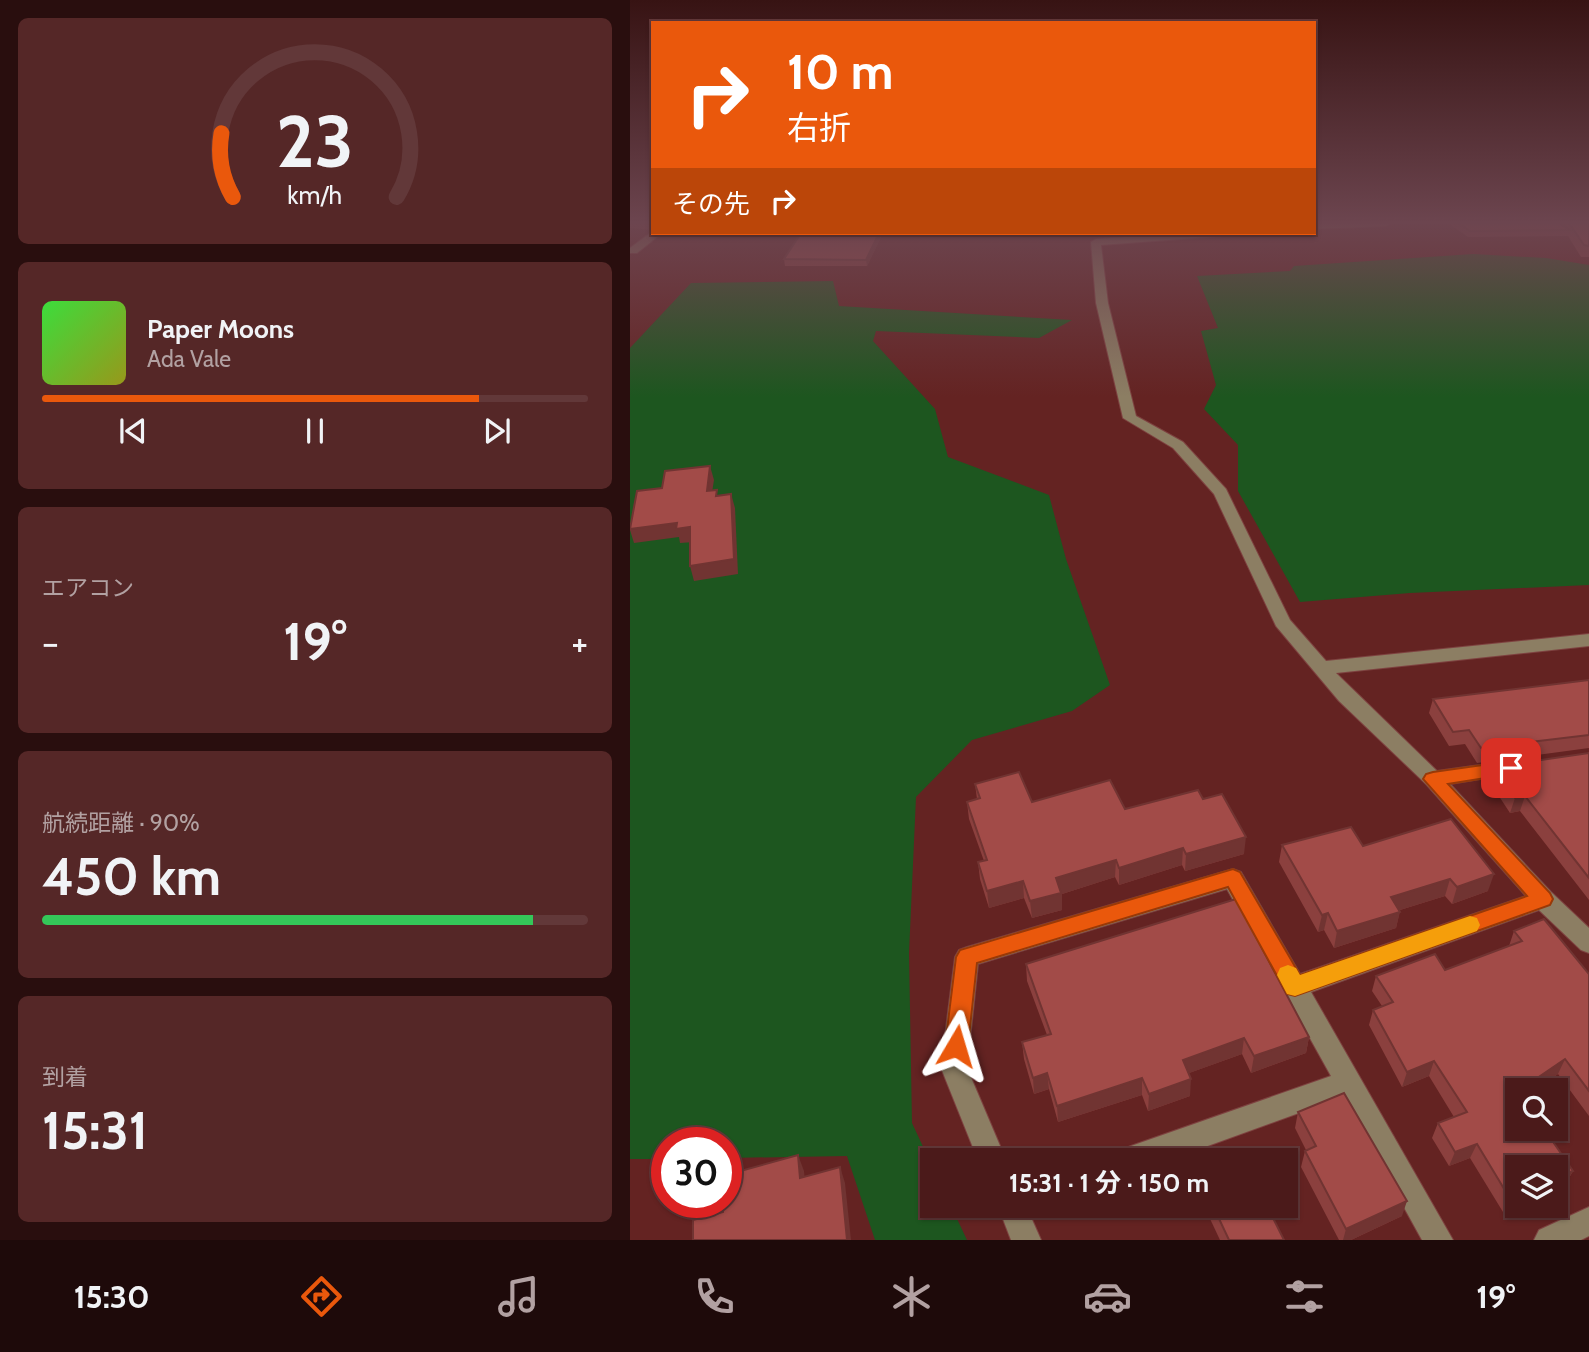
<!DOCTYPE html>
<html lang="ja">
<head>
<meta charset="utf-8">
<style>
	:root { --surface:#4b1a1a; --page:#552727; --text:#f1f3f6; --muted:#b2a1a2; --line:#623839; --accent:#ea580c }
	body { margin:0; font-family:Cabin,"Noto Sans JP",sans-serif; background:var(--page); color:var(--text); height:100vh; display:flex; flex-direction:column; font-size:26px; white-space:nowrap }
	* { box-sizing:border-box; margin:0 }
	p { font-size:23px; color:var(--muted) }
	.icon { flex:none; width:38px; height:38px; fill:none; stroke:currentColor; stroke-width:2; stroke-linecap:round; stroke-linejoin:round }
	.map { position:relative; flex:1; overflow:hidden }
	.drawer { display:flex; flex-direction:column; gap:18px; padding:18px; background:#290e0e; width:630px }
	.drawer>* { flex:none }
	.top-card { position:absolute; left:21px; top:21px; width:665px; height:214px; border-radius:0px; box-shadow:0 2px 5px #0004,0 0 0 2px var(--line); background:#ea580c; color:#fff; overflow:hidden }
	.fabs { position:absolute; left:875px; top:1078px; display:grid; gap:14px }
	.fabs a { display:grid; place-items:center; width:63px; height:63px; border-radius:0px; background:var(--surface); box-shadow:0 2px 5px #0004,0 0 0 2px var(--line); font-size:35px }
	.speed { position:absolute; left:21px; top:1127px; display:flex; gap:14px; font-size:35px; font-weight:700; text-align:center }
	.speed>* { display:grid; place-content:center; width:91px; height:91px; border-radius:50%; background:var(--surface); box-shadow:0 2px 5px #0004,0 0 0 2px var(--line); line-height:1 }
	.speed .limit { border:10px solid #d22; background:#fff; color:#111 }
	.pin { position:absolute; display:grid; place-items:center; width:60px; height:60px; color:#fff; margin:-30px; border-radius:14px; box-shadow:0 4px 10px #0006 }
	.me { position:absolute; width:77px; margin:-38px; rotate:7deg; stroke-linejoin:round; filter:drop-shadow(0 0 5px #0008) }
	.turn { display:flex; align-items:center; gap:24px; height:147px; padding:0 21px; font-size:32px }
	.turn .icon { width:91px; height:91px; stroke-width:2.5 }
	.turn b { display:block; font-size:49px; line-height:60px }
	.then { display:flex; align-items:center; height:66px; padding:0 21px; background:#0003; gap:14px; font-size:26px }
	.big { font-size:52px; font-weight:700; line-height:1.1 }
	.drawer .card { flex:1; display:flex; flex-direction:column; justify-content:center; gap:10px; min-width:0; padding:0 24px; border-radius:10px; background:var(--page) }
	.drawer .dial { align-items:center; gap:0 }
	.dial svg { height:182px; overflow:visible; fill:none; stroke:var(--line); stroke-width:7; stroke-linecap:round; text-anchor:middle }
	.dial text { fill:var(--text); stroke:none }
	.song { display:flex; align-items:center; gap:21px }
	.cover { width:84px; height:84px; border-radius:10px; background:linear-gradient(135deg,hsl(120 70% 55%),hsl(60 70% 35%)) }
	.played { height:7px; border-radius:4px; background:linear-gradient(90deg,var(--accent) 80%,var(--line) 80%) }
	.keys { display:flex; justify-content:space-around; direction:ltr }
	.heat { display:flex; justify-content:space-between; align-items:center; font-size:38px; direction:ltr }
	.charge { height:10px; border-radius:5px; background:linear-gradient(90deg,#34c759 90%,var(--line) 0) }
	.trip { position:absolute; left:290px; top:1148px; width:378px; height:70px; border-radius:0px; background:var(--surface); box-shadow:0 2px 5px #0004,0 0 0 2px var(--line); font-weight:700; line-height:70px; text-align:center }
	.tabs { display:flex; height:112px; justify-content:space-around; align-items:center; background:#1e0a0a; color:var(--muted) }
	.tabs .icon { width:49px; height:49px }
	.tabs .current { color:var(--accent) }
	.tabs b { font-size:32px; color:var(--text) }
	main { display:flex; flex:1; min-height:0 }
	.map>svg:first-child { display:block }
</style>
</head>
<body>
<main>
<section class="drawer">
<div class="card dial"><svg viewBox="0 0 100 80">
<path d="M14 69A42 42 0 1 1 86 69"/>
<path d="M14 69A42 42 0 0 1 9 41" stroke="#ea580c"/>
<text x="50" y="56" font-size="32" font-weight="700">23</text>
<text x="50" y="72" font-size="11">km/h</text>
</svg></div>
<div class="card">
<div class="song"><i class="cover"></i><div><b>Paper Moons</b><p>Ada Vale</p></div></div>
<div class="played"></div>
<div class="keys"><svg class="icon" aria-label="previous" viewBox="0 0 24 24"><path d="M18 5L8 12l10 7zM5 5v14"/></svg><svg class="icon" aria-label="pause" viewBox="0 0 24 24"><path d="M8 5v14M16 5v14"/></svg><svg class="icon" aria-label="next" viewBox="0 0 24 24"><path d="M6 5l10 7-10 7zM19 5v14"/></svg></div>
</div>
<div class="card"><p>エアコン</p>
<div class="heat"><a>−</a><b class="big">19°</b><a>+</a></div>
</div>
<div class="card"><p>航続距離 · 90%</p><b class="big">450 km</b><div class="charge"></div></div>
<div class="card"><p>到着</p><b class="big">15:31</b></div>
</section>
<div class="map">
<svg width="959" height="1240" viewBox="0 0 959 1240">
	<rect width="100%" height="100%" fill="#642322"/>
	<g fill="#1d561f">
		<polygon points="843,254 916,258 959,265 959,585 780,593 670,602 608,491 608,445 574,409 586,385 571,331 588,328 567,276 660,271 664,266"/>
		<polygon points="203,281 209,306 442,320 409,338 246,331 243,341 305,409 318,457 419,495 436,559 480,685 442,711 342,740 286,797 279,953 282,1123 303,1168 303,1206 321,1206 337,1240 245,1240 217,1156 96,1158 96,1143 37,1143 37,1159 0,1159 0,348 61,283"/>
	</g>
	<g fill="none" stroke-linecap="round" stroke-linejoin="round">
		<g stroke="#7e4240" stroke-width="2">
			<g id="minor">
				<polygon points="684,223 761,223 756,226 684,229"/>
				<polygon points="23,231 32,233 7,253 0,253 0,248"/>
				<polygon points="553,233 598,233 593,236 471,245 478,303 506,416 553,442 596,489 660,620 696,661 959,634 959,646 706,673 807,771 886,760 893,762 896,767 893,772 820,784 921,892 959,928 959,953 951,950 909,910 681,992 823,1240 792,1240 713,1097 539,1160 487,1160 491,1150 501,1146 701,1076 597,889 348,964 337,1068 376,1160 348,1160 311,1068 325,957 329,950 337,947 603,869 611,872 670,974 896,896 796,784 709,701 646,626 584,494 543,448 493,418 466,303 461,242 466,239"/>
				<polygon points="368,1206 396,1206 411,1240 381,1240"/>
				<polygon points="959,1207 959,1236 951,1240 904,1240 909,1230"/>
			</g>
		</g>
		<use href="#minor" fill="#8c7e63" fill-rule="evenodd"/>
	</g>
	<g fill="#8b403e">
		<polygon points="0,223 23,223 23,230 0,228"/>
		<polygon points="818,223 928,223 931,225 932,223 959,223 959,257 951,257 938,236 838,237"/>
		<polygon points="253,233 237,266 155,266 154,259"/>
		<polygon points="959,680 959,748 847,763 835,744 819,746 799,713 803,699"/>
		<polygon points="959,753 959,900 890,811 880,813 859,781 864,767"/>
		<polygon points="345,784 402,802 495,809 573,799 614,854 555,871 552,865 489,885 485,877 432,894 432,910 402,918 394,898 359,908 350,879 348,862 354,861 339,819 337,802 347,799"/>
		<polygon points="652,845 733,846 858,891 822,904 815,896 770,910 766,928 704,948 694,930 688,932 649,862"/>
		<polygon points="884,931 959,974 959,1116 928,1074 905,1090 887,1090 943,1171 935,1185 873,1212 840,1158 819,1166 802,1138 808,1123 824,1117 799,1076 772,1087 739,1025 743,1010 752,1006 742,991 746,976 815,970 879,946"/>
		<polygon points="396,964 679,1037 676,1053 621,1073 612,1054 559,1073 560,1096 518,1111 512,1095 428,1122 419,1089 404,1094 394,1059 392,1042 417,1035 397,981"/>
		<polygon points="668,1112 772,1216 721,1240 709,1240 671,1167 675,1151 676,1150 665,1128"/>
		<polygon points="574,1206 637,1206 654,1240 590,1240"/>
	</g>
	<g fill="#713432">
		<polygon points="249,233 253,233 237,266 236,260"/>
		<polygon points="80,466 84,480 80,505 77,491"/>
		<polygon points="101,494 105,508 108,574 64,581 60,566"/>
		<polygon points="47,523 60,527 64,542 50,543 49,537 4,543 0,530 0,529"/>
		<polygon points="895,796 890,811 880,813 885,798"/>
		<polygon points="616,837 614,854 555,871 556,854"/>
		<polygon points="553,848 552,865 489,885 489,868"/>
		<polygon points="486,860 485,877 432,894 432,910 402,918 400,901 426,878"/>
		<polygon points="864,874 858,891 822,904 827,887"/>
		<polygon points="820,879 815,896 757,914 761,897"/>
		<polygon points="393,881 394,898 359,908 357,891"/>
		<polygon points="770,912 766,928 704,948 707,931"/>
		<polygon points="698,913 694,930 688,932 692,915"/>
		<polygon points="679,1037 676,1053 621,1073 624,1056"/>
		<polygon points="614,1038 612,1054 551,1076 553,1060"/>
		<polygon points="935,1059 928,1074 905,1090 895,1090 897,1085"/>
		<polygon points="804,1061 799,1076 772,1087 777,1072"/>
		<polygon points="417,1073 419,1089 404,1094 403,1078"/>
		<polygon points="512,1078 512,1095 428,1122 427,1106"/>
		<polygon points="561,1079 560,1096 518,1111 519,1094"/>
		<polygon points="927,1129 919,1144 917,1133"/>
		<polygon points="847,1144 840,1158 819,1166 825,1152"/>
		<polygon points="168,1155 174,1171 176,1194 170,1178"/>
		<polygon points="210,1167 215,1183 221,1240 217,1240"/>
		<polygon points="943,1171 935,1185 926,1189 926,1178"/>
		<polygon points="887,1194 887,1205 873,1212 879,1197"/>
		<polygon points="777,1201 772,1216 721,1240 713,1240 716,1229"/>
	</g>
	<g fill="#a24b48" stroke="#713432" stroke-width="2">
		<polygon points="828,223 928,223 940,230 840,231"/>
		<polygon points="939,223 959,223 959,246 954,245"/>
		<polygon points="171,233 249,233 236,260 154,259"/>
		<polygon points="80,466 77,491 87,490 86,496 101,494 104,559 60,566 60,527 46,529 47,523 0,529 7,491 32,488 35,471"/>
		<polygon points="959,680 959,735 851,748 839,730 823,732 803,699"/>
		<polygon points="959,753 959,878 895,796 885,798 864,767"/>
		<polygon points="389,772 402,802 480,780 495,809 568,790 573,799 592,794 616,837 556,854 553,848 489,868 486,860 426,878 431,893 400,901 393,881 357,891 348,862 357,860 337,802 350,798 345,784"/>
		<polygon points="821,819 864,874 827,887 820,879 761,897 770,912 707,931 698,913 692,915 652,845 721,827 733,846"/>
		<polygon points="606,899 679,1037 624,1056 614,1038 553,1060 561,1079 519,1094 512,1078 427,1106 417,1073 403,1078 392,1042 421,1034 396,964"/>
		<polygon points="914,919 959,974 959,1091 935,1059 897,1085 900,1090 887,1090 887,1129 926,1129 926,1128 927,1129 917,1133 943,1171 926,1178 926,1167 887,1167 887,1194 879,1197 847,1144 825,1152 808,1123 837,1112 804,1061 777,1072 743,1010 763,1002 746,976 805,954 815,970 892,941 884,931"/>
		<polygon points="714,1093 777,1201 716,1229 675,1151 686,1146 668,1112"/>
		<polygon points="608,1148 614,1160 582,1160"/>
		<polygon points="168,1155 170,1178 210,1167 217,1240 63,1240 63,1220 93,1212 93,1202 96,1202 96,1175"/>
		<polygon points="583,1206 637,1206 654,1240 599,1240"/>
	</g>
	<linearGradient id="sky" x2="0" y2="1"><stop stop-color="#371313"/><stop offset="0.56" stop-color="#6c454f"/><stop offset="1" stop-color="#6c454f" stop-opacity="0"/></linearGradient>
	<rect width="959" height="397" fill="url(#sky)"/>
	<polygon fill="#ea580c" stroke="#983908" stroke-width="2" points="881,761 887,763 890,768 887,773 818,784 920,893 923,899 920,905 665,996 657,994 598,887 347,963 338,1046 335,1054 326,1057 318,1054 315,1046 326,957 330,950 603,869 610,872 670,975 897,896 793,779 796,774 803,772"/>
	<polygon fill="#f59e0b" points="840,916 847,918 850,925 847,931 665,996 657,994 647,975 650,968 658,965 666,968 670,975"/>
</svg>
<div class="fabs">
<a><svg class="icon" aria-label="search" viewBox="0 0 24 24"><circle cx="10" cy="10" r="6"/><path d="M15 15l6 6"/></svg></a>
<a><svg class="icon" aria-label="layers" viewBox="0 0 24 24"><path d="M12 4l9 5-9 5-9-5zM3 14l9 5 9-5"/></svg></a>
</div>
<div class="speed"><div class="limit">30</div></div>
<div class="pin" style="left:881px;top:768px;background:#d93025"><svg class="icon" aria-label="arrive" viewBox="0 0 24 24"><path d="M6 21V4h12l-3 4 3 4H6"/></svg></div>
<svg class="me" style="left:326px;top:1046px" viewBox="-20 -20 40 40"><path d="M0-17L14 15 0 8-14 15z" fill="#ea580c" stroke="#fff" stroke-width="4"/></svg>
<div class="trip">15:31 · 1 分 · 150 m</div>
<div class="top-card">
<div class="turn"><svg class="icon" aria-label="right" viewBox="0 0 24 24"><path d="M7 20v-9h11M14 6l5 5-5 5"/></svg><div><b>10 m</b>右折</div></div>
<div class="then">その先<svg class="icon" aria-label="right" viewBox="0 0 24 24"><path d="M7 20v-9h11M14 6l5 5-5 5"/></svg></div>
</div>
</div>
</main>
<nav class="tabs">
<b>15:30</b>
<svg class="icon current" aria-label="directions" viewBox="0 0 24 24"><path d="M12 3l9 9-9 9-9-9zM9 14v-3h6M13 9l2 2-2 2"/></svg>
<svg class="icon" aria-label="music" viewBox="0 0 24 24"><path d="M9 18V5l10-2v13"/><circle cx="6" cy="18" r="3"/><circle cx="16" cy="16" r="3"/></svg>
<svg class="icon" aria-label="phone" viewBox="0 0 24 24"><path d="M5 4h4l2 5-3 2q2 4 5 5l2-3 5 2v4C11 20 4 13 5 4z"/></svg>
<svg class="icon" aria-label="climate" viewBox="0 0 24 24"><path d="M12 3v18M4 7l16 10M4 17L20 7"/></svg>
<svg class="icon" aria-label="car" viewBox="0 0 24 24"><path d="M5 17H2v-5l4-1 3-4h7l3 4 3 1v5h-3M9 17h6M6 11h13"/><circle cx="7" cy="17" r="2"/><circle cx="17" cy="17" r="2"/></svg>
<svg class="icon" aria-label="filters" viewBox="0 0 24 24"><path d="M4 7h16M4 17h16"/><circle cx="9" cy="7" r="2"/><circle cx="15" cy="17" r="2"/></svg>
<b>19°</b>
</nav>
</body>
</html>
